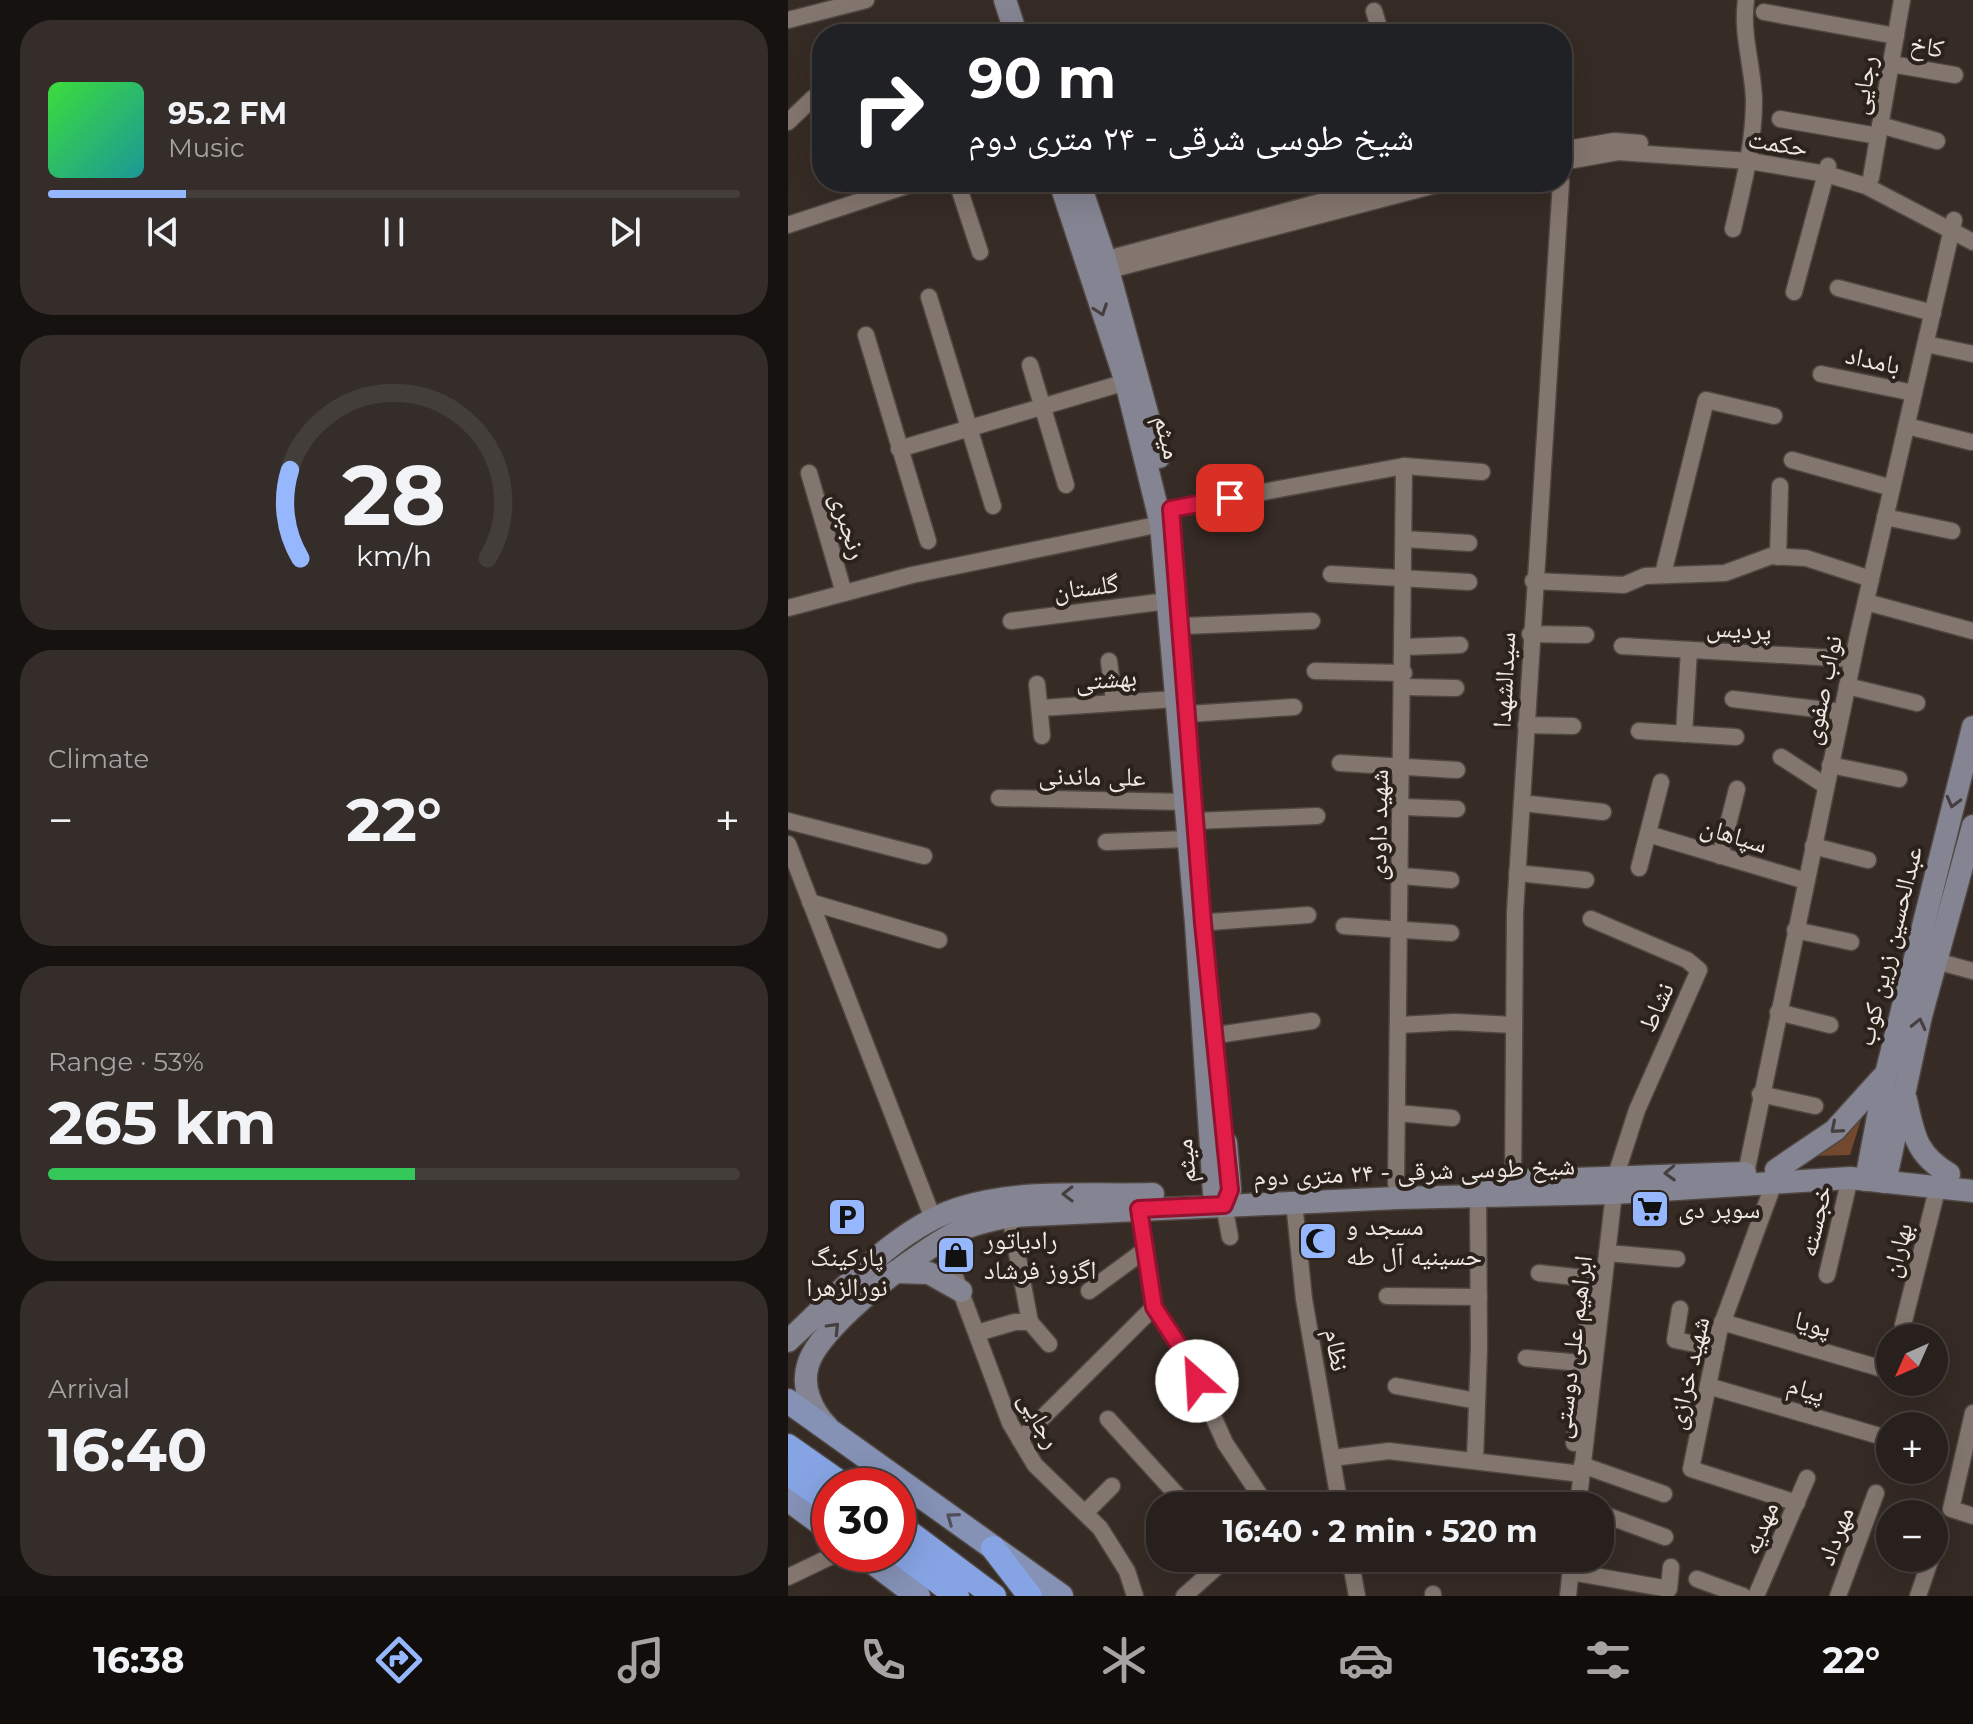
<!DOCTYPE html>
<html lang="en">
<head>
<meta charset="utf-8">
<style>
	:root { --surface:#28201c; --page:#342d29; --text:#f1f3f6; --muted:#a5a3a3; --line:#443e3b; --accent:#96b6fd }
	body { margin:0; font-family:Montserrat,"Noto Naskh Arabic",sans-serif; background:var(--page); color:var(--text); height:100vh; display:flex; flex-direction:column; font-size:30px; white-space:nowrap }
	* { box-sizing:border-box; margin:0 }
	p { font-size:26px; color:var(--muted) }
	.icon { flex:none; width:44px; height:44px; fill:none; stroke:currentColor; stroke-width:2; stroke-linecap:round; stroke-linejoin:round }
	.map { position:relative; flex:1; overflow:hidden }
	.drawer { display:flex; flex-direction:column; gap:20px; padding:20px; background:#16120f; width:788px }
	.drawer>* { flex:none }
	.guide { position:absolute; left:24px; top:24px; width:760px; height:168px; border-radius:32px; box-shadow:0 8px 32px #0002,0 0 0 2px var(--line); background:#202124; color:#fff; overflow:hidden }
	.needle { width:52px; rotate:225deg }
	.controls { position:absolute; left:1088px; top:1324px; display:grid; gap:16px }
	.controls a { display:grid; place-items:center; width:72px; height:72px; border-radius:50%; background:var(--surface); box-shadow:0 8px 32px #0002,0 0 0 2px var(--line); font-size:40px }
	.speed { position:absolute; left:24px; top:1468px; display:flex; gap:16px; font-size:40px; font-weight:700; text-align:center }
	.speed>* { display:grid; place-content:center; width:104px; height:104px; border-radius:50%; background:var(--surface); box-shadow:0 8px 32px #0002,0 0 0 2px var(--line); line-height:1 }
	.speed .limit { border:12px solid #d22; background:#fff; color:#111 }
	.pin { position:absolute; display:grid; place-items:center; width:68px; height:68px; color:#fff; margin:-34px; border-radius:16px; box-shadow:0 4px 12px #0006 }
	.me { position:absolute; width:88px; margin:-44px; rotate:334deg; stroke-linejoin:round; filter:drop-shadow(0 0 6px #0008) }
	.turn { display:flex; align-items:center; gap:28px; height:168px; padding:0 24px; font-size:36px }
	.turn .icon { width:104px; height:104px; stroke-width:2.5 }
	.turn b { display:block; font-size:56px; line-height:68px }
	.big { font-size:60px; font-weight:700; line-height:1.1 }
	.drawer .widget { flex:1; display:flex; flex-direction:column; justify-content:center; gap:12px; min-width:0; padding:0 28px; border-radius:32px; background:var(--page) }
	.drawer .dial { align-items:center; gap:0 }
	.dial svg { height:208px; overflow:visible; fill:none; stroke:var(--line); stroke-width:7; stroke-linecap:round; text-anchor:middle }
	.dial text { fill:var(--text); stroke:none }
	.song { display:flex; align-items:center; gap:24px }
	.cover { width:96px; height:96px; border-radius:12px; background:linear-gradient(135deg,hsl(120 70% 55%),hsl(180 70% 35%)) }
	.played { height:8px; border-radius:4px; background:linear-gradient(90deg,var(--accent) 20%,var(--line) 20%) }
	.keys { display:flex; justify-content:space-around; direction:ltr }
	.heat { display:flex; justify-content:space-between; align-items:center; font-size:44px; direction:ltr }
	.charge { height:12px; border-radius:6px; background:linear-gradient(90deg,#34c759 53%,var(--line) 0) }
	.trip { position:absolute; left:358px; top:1492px; width:468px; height:80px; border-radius:32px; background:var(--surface); box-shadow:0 8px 32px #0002,0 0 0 2px var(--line); font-weight:700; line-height:80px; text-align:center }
	.tab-bar { display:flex; height:128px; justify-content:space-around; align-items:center; background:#100d0b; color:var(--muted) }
	.tab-bar .icon { width:56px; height:56px }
	.tab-bar .selected { color:var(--accent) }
	.tab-bar b { font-size:36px; color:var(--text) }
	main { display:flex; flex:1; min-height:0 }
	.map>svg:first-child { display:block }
</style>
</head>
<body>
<main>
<section class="drawer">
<div class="widget">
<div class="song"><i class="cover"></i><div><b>95.2 FM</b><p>Music</p></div></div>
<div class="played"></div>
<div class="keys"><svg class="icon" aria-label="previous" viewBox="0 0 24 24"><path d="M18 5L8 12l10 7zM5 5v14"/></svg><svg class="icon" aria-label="pause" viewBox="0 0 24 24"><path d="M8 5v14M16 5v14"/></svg><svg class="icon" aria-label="next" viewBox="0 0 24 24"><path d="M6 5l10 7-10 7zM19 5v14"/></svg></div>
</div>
<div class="widget dial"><svg viewBox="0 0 100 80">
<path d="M14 69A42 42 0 1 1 86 69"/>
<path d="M14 69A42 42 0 0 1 10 35" stroke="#96b6fd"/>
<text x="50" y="56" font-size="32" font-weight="700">28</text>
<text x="50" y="72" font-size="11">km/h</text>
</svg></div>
<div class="widget"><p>Climate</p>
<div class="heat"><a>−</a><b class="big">22°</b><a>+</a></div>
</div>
<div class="widget"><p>Range · 53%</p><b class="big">265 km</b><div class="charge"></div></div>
<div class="widget"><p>Arrival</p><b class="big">16:40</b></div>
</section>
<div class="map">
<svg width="1185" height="1596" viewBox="0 0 1185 1596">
	<rect width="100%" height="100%" fill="#362b25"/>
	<polygon fill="#72492f" points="1076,1110 1062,1155 1023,1156"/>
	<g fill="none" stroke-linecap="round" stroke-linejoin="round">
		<g stroke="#4f4741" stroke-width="19">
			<g id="street">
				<polyline points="586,11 593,34"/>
				<polyline points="976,12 1108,36"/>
				<polyline points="0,20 78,0"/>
				<polyline points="1103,64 1167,75"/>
				<polyline points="992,119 1090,136"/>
				<polyline points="0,122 25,98 34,95"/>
				<polyline points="1092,125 1149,141"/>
				<polyline points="774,150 826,141 852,143"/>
				<polyline points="774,162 830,152 961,161 1038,174 1078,186 1185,242"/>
				<polyline points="1083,178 1114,0"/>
				<polyline points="169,182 192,252"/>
				<polyline points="543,182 547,198"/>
				<polyline points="0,225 130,182"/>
				<path d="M945,229c10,-43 21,-85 21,-129 -1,-34 -13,-66 -8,-100"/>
				<polyline points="308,262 607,182"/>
				<polyline points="310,273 659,182"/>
				<polyline points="1050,288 1145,313"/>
				<polyline points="1006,292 1040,166"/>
				<polyline points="141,297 205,506"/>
				<polyline points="78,335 140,541"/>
				<polyline points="1138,344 1185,354"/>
				<polyline points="242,365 278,485"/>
				<polyline points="1033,374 1126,393"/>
				<polyline points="1119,426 1183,442"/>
				<polyline points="111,449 338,382"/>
				<polyline points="1004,460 1104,488"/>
				<polyline points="21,473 56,593"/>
				<polyline points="383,509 616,466 694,472"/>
				<polyline points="1097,517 1164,531"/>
				<polyline points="616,539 681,543"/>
				<polyline points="990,557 992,486"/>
				<polyline points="543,574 681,582"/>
				<polyline points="875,574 918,400 986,416"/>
				<polyline points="745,581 836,585 857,576 937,573 983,556 1018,558 1083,579"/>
				<polyline points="1078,602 1185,631"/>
				<polyline points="0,608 124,575 373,524"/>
				<polyline points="223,621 379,601"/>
				<polyline points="394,626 524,621"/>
				<polyline points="742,634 798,635"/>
				<polyline points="834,646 1065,659"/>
				<polyline points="616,647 672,645"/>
				<polyline points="321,661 326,702"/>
				<polyline points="527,671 616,673"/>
				<polyline points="249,684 254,736"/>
				<polyline points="1059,686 1129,703"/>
				<polyline points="616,687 668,688"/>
				<polyline points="945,699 1054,712"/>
				<polyline points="253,708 387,699"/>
				<polyline points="400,714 506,707"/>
				<polyline points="738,725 785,726"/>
				<polyline points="851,731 948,737"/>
				<polyline points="896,734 901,650"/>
				<polyline points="993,757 1038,786"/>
				<polyline points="552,763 669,770"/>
				<polyline points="1042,765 1111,779"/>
				<polyline points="211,798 396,802"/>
				<polyline points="734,803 815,812"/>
				<polyline points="615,807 669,809"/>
				<polyline points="0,821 136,856"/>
				<polyline points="407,821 529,816"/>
				<polyline points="860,834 1018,881"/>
				<polyline points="318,842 400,839"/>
				<polyline points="0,844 146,1221"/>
				<polyline points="1025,846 1080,860"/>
				<polyline points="932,856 949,789"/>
				<polyline points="851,868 873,782"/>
				<polyline points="729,873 798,880"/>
				<polyline points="614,876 663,880"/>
				<polyline points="22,902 151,940"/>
				<polyline points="803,919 899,960 911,970 849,1110 828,1175"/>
				<polyline points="408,923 520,915"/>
				<polyline points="556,926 663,933"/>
				<polyline points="1007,930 1063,942"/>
				<polyline points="1148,961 1185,971"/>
				<polyline points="990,1012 1042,1025"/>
				<polyline points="611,1025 667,1022 726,1025"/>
				<polyline points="429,1035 524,1021"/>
				<polyline points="972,1094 1027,1106"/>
				<polyline points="609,1113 664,1118"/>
				<polyline points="958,1173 1070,635 1166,220"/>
				<polyline points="725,1181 727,912 773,182"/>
				<polyline points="986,1183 931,1332 903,1469 1009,1503"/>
				<polyline points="608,1184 616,466"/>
				<polyline points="506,1202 516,1299 552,1506"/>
				<polyline points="436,1205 442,1237"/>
				<polyline points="351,1209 366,1307 398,1356 437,1443 479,1506"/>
				<polyline points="222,1216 242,1322"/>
				<polyline points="154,1242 222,1423 247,1465 312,1528 339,1571 347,1596"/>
				<polyline points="819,1253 889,1259"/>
				<polyline points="751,1273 805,1279 786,1443"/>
				<polyline points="1039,1275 1062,1178"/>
				<polyline points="301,1291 357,1250"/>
				<polyline points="599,1296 691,1297"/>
				<polyline points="892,1309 887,1340 928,1348"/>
				<polyline points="934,1322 1102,1371"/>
				<polyline points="1115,1325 1150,1186"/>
				<polyline points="189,1333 227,1322 242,1322 261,1344"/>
				<polyline points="738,1358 793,1363"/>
				<polyline points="608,1386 689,1401"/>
				<polyline points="920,1386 1102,1439"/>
				<polyline points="1185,1413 1163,1509 1185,1516"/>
				<polyline points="320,1419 399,1506"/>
				<polyline points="232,1440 366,1307"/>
				<polyline points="544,1458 601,1451 793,1474"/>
				<polyline points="687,1460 691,1348 690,1196"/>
				<polyline points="794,1465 876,1494"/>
				<polyline points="790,1506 826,1193"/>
				<polyline points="297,1513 324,1486"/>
				<polyline points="812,1513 877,1537"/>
				<polyline points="562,1558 569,1596"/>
				<polyline points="783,1572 881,1589 883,1567"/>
				<polyline points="0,1577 48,1554"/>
				<polyline points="909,1579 955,1596"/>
				<polyline points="645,1594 645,1596"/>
				<polyline points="396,1596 439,1558"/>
				<polyline points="780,1596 784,1558"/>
				<polyline points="968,1596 1019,1478"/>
				<polyline points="1050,1596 1088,1493"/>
				<polyline points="1130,1596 1143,1558"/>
			</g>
		</g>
		<g stroke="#4f4741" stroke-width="25">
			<g id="secondary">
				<polyline points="217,0 228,34"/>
				<polyline points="272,182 338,382 373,524 408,923 426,1193 436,1205"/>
				<polyline points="291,182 317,259 371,457"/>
				<path d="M1118,1100c8,36 10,54 43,74"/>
				<polyline points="988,1170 1047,1130 1094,1078"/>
				<polyline points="1078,1180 1098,1074 1185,727"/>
				<polyline points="703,1182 957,1173"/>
				<polyline points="1097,1182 1133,1016 1185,826"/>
				<polyline points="436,1205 442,1190 438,1143"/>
				<polyline points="107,1272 141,1273 173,1291"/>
				<path d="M0,1341c50,-45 108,-115 175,-134 62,-18 127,-11 190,-13"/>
				<path d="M39,1426c-15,-15 -26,-39 -19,-61 11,-41 121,-123 160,-138 13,-5 28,-8 42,-11l387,-18 217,-5 236,-15 123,13"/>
			</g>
		</g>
		<g stroke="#4f4741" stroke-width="27">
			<g id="primary">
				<polyline points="0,1401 273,1596"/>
				<polyline points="0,1499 42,1530"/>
				<polyline points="74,1554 130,1596"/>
			</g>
		</g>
		<g stroke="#4f4741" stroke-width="27">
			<g id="highway">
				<polyline points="0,1446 57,1486"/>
				<polyline points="0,1473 42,1503"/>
				<polyline points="110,1524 206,1596"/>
				<polyline points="205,1548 242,1596"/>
				<polyline points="110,1552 169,1596"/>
			</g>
		</g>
		<use href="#street" stroke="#83766f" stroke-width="16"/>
		<use href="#secondary" stroke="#848492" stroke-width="22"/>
		<use href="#primary" stroke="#8591b5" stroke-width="24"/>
		<use href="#highway" stroke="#86a3e3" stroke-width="24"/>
	</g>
	<defs><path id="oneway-chevron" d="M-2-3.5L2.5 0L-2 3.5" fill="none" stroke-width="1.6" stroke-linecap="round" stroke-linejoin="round" transform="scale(2)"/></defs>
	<g stroke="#463f3f">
		<use href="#oneway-chevron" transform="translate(313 310) rotate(71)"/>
		<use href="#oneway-chevron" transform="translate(1165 802) rotate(105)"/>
		<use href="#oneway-chevron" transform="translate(1131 1024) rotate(-77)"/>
		<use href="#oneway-chevron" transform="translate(1048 1128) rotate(139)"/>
		<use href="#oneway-chevron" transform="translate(882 1173) rotate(178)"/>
		<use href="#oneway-chevron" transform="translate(280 1194) rotate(179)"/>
		<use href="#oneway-chevron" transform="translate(46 1328) rotate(-46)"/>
	</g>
	<use stroke="#4f4e59" href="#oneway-chevron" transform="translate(164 1518) rotate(-144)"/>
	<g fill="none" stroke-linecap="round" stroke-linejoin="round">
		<g stroke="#92132f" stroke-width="20">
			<polyline id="route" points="409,1381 398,1356 366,1307 351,1209 436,1205 442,1190 415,923 383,509 442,498"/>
		</g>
		<use href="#route" stroke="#e11d48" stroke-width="14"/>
	</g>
	<defs>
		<g id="supermarket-square" transform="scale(2)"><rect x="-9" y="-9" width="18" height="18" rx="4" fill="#96b6fd" stroke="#2b221b"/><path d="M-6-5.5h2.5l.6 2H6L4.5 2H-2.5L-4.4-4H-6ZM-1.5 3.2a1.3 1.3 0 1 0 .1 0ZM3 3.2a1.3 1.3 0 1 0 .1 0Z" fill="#111"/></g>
		<g id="parking-square" transform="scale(2)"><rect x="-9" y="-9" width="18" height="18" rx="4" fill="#96b6fd" stroke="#2b221b"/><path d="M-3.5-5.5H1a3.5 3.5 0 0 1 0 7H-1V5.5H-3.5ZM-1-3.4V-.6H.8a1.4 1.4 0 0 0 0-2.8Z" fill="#111"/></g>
		<g id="mosque-square" transform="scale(2)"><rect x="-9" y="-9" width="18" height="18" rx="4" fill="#96b6fd" stroke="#2b221b"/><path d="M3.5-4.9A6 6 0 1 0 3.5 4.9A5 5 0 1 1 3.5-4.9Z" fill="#111"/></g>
		<g id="shop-square" transform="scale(2)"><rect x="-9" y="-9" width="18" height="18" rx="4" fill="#96b6fd" stroke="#2b221b"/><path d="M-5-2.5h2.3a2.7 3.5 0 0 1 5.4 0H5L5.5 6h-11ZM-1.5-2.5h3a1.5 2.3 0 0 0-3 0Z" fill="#111"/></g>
	</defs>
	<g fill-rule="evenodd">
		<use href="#supermarket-square" x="862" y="1209"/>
		<use href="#parking-square" x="59" y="1217"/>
		<use href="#mosque-square" x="530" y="1241"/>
		<use href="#shop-square" x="168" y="1255"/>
	</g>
	<g text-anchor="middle" stroke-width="8" stroke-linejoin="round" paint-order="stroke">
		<g font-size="26" fill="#eee7e3" stroke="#2b221b">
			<text transform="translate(1139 46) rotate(10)" y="9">کاخ</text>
			<text transform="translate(1075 85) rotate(-80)" y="9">رجایی</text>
			<text transform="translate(990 143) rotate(9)" y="9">حکمت</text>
			<text transform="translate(1085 360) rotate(12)" y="9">بامداد</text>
			<text transform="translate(380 437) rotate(76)" y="9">میثم</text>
			<text transform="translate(61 526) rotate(73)" y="9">رنجبری</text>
			<text transform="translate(298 587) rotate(-7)" y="9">گلستان</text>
			<text transform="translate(951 629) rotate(3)" y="9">پردیس</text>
			<text transform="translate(318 679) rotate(-4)" y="9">بهشتی</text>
			<text transform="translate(716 680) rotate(-87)" y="9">سیدالشهدا</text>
			<text transform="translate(1034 690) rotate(-78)" y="9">نواب صفوی</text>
			<text transform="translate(304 776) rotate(1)" y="9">علی ماندنی</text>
			<text transform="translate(590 825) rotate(-89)" y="9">شهید داودی</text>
			<text transform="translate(946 835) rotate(17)" y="9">سپاهان</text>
			<text transform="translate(1101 946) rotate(-76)" y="9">عبدالحسین زرین کوب</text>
			<text transform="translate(868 1007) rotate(-66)" y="9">نشاط</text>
			<text transform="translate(397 1161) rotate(-95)" y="9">میثم</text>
			<text transform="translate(626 1171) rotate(-2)" y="9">شیخ طوسی شرقی - ۲۴ متری دوم</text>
			<text transform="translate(1027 1221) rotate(-77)" y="9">خجسته</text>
			<text transform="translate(1109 1250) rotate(-75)" y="9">بهاران</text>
			<text transform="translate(1025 1324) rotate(16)" y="9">پویا</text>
			<text transform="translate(784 1347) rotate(-83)" y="9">ابراهیم علی دوستی</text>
			<text transform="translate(549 1350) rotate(80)" y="9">نظام</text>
			<text transform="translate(900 1373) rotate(-77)" y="9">شهید خرازی</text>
			<text transform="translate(1018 1389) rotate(16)" y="9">پیام</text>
			<text transform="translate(252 1420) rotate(62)" y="9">رجایی</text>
			<text transform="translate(972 1528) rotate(-67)" y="9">مهدیه</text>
			<text transform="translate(1047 1536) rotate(-69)" y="9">مهرداد</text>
		</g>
		<g font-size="26" fill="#eee7e3" stroke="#2b221b" text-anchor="start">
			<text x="890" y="1218">سوپر دی</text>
			<text x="558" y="1235">مسجد و<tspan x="558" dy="30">حسینیه آل طه</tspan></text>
			<text x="196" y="1249">رادیاتور<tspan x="196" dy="30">اگزوز فرشاد</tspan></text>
			<text x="59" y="1266" text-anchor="middle">پارکینگ<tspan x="59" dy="30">نورالزهرا</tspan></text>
		</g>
	</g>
</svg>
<div class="controls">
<a><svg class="needle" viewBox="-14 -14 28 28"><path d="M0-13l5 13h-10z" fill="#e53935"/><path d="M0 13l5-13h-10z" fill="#a5a3a3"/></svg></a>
<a>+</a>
<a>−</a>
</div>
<div class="speed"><div class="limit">30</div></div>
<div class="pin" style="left:442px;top:498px;background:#d93025"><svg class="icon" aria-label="arrive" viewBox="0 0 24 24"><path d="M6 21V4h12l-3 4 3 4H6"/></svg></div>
<svg class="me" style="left:409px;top:1381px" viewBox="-20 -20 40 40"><circle r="19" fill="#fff"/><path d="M0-13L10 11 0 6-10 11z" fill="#e11d48"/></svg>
<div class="trip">16:40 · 2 min · 520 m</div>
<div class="guide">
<div class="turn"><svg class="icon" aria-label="right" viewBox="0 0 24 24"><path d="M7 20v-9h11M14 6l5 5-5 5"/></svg><div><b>90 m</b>شیخ طوسی شرقی - ۲۴ متری دوم</div></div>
</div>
</div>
</main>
<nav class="tab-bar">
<b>16:38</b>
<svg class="icon selected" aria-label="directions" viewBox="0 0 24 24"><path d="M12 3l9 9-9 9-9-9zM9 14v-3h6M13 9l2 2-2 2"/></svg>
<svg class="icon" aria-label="music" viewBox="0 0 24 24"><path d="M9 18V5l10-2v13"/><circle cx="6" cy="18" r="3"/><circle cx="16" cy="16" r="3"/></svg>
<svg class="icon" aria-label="phone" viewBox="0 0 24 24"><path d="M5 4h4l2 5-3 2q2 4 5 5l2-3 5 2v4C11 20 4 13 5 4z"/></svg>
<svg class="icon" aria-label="climate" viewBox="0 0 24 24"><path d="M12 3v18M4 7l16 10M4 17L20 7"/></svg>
<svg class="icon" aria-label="car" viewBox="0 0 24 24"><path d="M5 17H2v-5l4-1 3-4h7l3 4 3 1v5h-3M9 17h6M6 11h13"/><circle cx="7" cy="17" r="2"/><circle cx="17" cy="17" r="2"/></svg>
<svg class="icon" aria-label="filters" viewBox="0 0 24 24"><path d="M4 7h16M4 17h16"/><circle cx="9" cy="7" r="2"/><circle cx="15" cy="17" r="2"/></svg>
<b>22°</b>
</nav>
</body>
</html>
